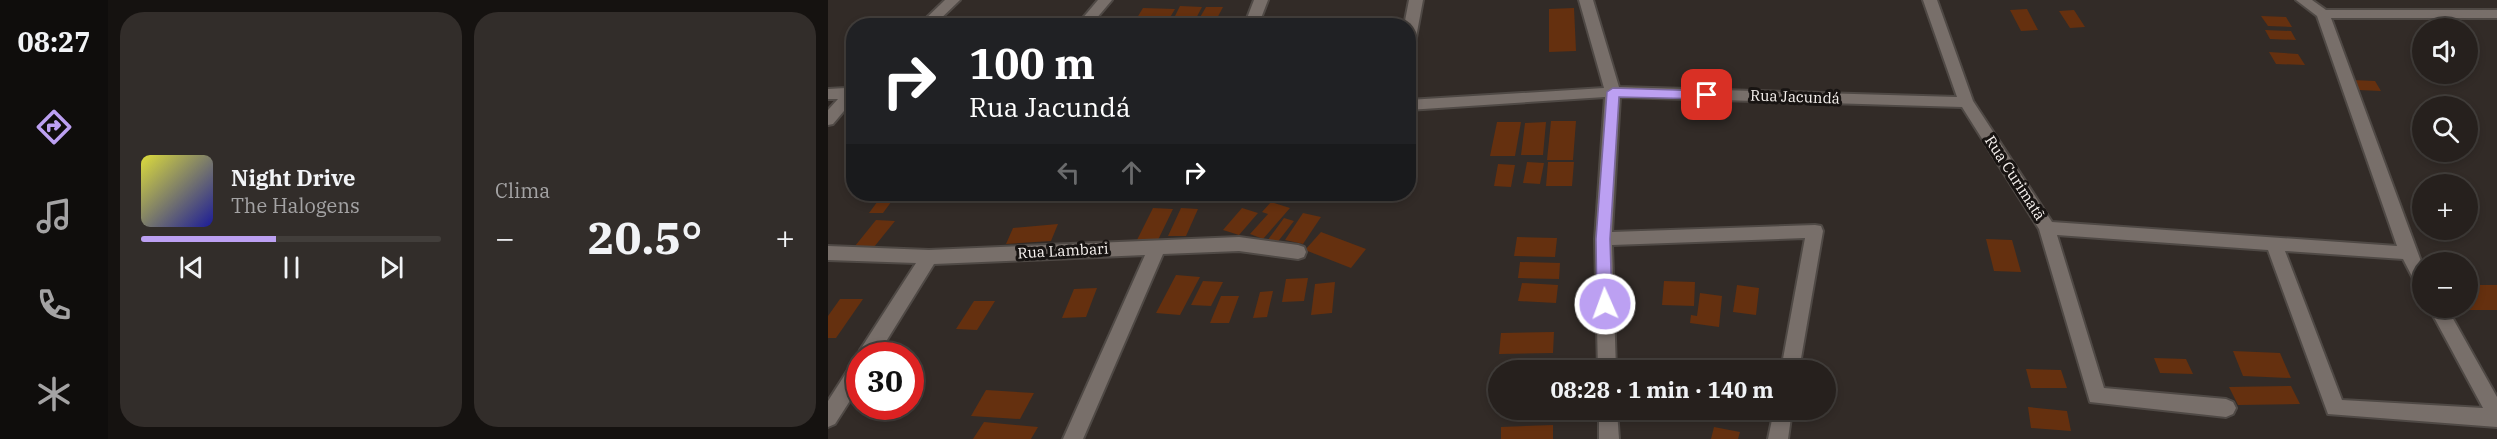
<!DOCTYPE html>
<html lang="pt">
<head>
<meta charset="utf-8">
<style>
	:root { --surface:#26201d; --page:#322d2a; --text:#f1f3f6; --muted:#a4a3a4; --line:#423e3b; --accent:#bca0f2 }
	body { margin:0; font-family:"IBM Plex Serif",serif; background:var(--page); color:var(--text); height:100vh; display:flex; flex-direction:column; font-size:22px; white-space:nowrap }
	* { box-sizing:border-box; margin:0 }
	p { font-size:20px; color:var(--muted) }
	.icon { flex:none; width:33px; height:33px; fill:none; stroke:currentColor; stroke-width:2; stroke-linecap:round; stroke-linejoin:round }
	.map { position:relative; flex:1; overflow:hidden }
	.drawer { display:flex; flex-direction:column; gap:12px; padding:12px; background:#151210; width:720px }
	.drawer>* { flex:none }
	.guide { position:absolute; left:18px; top:18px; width:570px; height:183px; border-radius:24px; box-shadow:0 3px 9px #0003,0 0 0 2px var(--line); background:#202124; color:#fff; overflow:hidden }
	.tools { position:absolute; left:1584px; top:18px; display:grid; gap:12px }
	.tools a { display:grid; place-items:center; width:66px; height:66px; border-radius:50%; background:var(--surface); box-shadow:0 3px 9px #0003,0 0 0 2px var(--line); font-size:30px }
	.speed { position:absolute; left:18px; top:342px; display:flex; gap:12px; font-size:30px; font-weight:700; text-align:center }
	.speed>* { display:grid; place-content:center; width:78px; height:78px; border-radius:50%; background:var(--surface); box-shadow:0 3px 9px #0003,0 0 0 2px var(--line); line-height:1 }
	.speed .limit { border:9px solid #d22; background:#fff; color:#111 }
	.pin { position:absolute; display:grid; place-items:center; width:51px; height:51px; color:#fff; margin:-26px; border-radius:12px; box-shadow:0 3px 9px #0006 }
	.me { position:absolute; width:66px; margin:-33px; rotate:358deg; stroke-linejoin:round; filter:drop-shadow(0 0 4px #0008) }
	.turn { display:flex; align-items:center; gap:21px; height:126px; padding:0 24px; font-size:27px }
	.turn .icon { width:78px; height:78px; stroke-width:2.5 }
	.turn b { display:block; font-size:42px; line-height:51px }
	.lanes { display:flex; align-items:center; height:57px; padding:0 24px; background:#0003; justify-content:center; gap:30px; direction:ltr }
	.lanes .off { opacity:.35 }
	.big { font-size:45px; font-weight:700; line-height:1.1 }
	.drawer .widget { flex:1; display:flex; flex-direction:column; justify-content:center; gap:9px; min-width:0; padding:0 21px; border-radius:24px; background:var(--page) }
	.song { display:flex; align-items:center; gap:18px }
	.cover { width:72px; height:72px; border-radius:9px; background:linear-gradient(135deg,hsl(60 70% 55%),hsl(240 70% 35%)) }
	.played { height:6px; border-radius:3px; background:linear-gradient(90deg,var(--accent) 45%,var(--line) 45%) }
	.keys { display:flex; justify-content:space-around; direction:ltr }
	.heat { display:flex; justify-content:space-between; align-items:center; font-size:33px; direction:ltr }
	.drawer .tiles { flex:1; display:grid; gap:12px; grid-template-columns:repeat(2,1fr) }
	.trip { position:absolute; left:660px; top:360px; width:348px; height:60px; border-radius:30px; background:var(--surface); box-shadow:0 3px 9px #0003,0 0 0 2px var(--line); font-weight:700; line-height:60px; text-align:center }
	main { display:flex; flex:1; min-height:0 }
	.menu { display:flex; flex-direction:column; width:108px; justify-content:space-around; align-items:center; background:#0f0d0c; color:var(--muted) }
	.menu .icon { width:42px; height:42px }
	.menu .current { color:var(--accent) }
	.menu b { font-size:27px; color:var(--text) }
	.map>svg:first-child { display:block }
</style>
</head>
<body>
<main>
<nav class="menu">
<b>08:27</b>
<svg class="icon current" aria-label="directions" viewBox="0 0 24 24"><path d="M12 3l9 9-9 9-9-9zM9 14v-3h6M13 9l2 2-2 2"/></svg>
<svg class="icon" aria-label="music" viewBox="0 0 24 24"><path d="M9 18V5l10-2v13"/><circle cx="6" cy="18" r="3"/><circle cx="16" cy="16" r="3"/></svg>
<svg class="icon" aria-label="phone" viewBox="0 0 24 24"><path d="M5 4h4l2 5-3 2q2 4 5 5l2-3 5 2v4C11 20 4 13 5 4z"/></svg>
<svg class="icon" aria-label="climate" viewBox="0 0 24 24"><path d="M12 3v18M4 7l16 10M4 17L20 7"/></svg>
</nav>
<section class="drawer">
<div class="tiles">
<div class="widget">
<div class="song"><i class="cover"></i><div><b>Night Drive</b><p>The Halogens</p></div></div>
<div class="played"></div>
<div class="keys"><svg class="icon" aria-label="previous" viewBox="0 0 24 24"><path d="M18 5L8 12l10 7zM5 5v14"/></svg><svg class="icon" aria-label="pause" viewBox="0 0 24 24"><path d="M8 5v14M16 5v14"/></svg><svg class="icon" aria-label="next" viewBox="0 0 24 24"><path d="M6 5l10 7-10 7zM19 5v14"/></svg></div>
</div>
<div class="widget"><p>Clima</p>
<div class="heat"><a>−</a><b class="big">20.5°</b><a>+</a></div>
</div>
</div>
</section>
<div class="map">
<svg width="1669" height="439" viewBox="0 0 1669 439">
	<rect width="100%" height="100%" fill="#322b27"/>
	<g fill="#65300f">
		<polygon points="352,6 374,7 364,26 342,26"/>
		<polygon points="378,7 395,7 385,26 367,26"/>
		<polygon points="315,8 347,9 337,26 304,26"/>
		<polygon points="746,8 748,51 721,52 721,9"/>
		<polygon points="1199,9 1210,30 1193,31 1182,10"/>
		<polygon points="1246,10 1257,27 1242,28 1231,11"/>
		<polygon points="1433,16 1458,17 1464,27 1440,26"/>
		<polygon points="1437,30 1463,31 1468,40 1442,39"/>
		<polygon points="1441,52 1470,54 1477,65 1448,64"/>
		<polygon points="1524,80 1547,81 1553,91 1530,90"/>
		<polygon points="723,121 748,121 745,160 719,160"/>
		<polygon points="669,122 693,122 687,156 662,156"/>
		<polygon points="718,122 715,155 693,155 697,123"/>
		<polygon points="699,162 716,163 712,184 695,183"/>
		<polygon points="720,162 746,162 744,186 718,186"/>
		<polygon points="670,164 687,165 683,187 666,186"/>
		<polygon points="55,194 69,194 55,213 41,213"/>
		<polygon points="443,202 462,208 435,239 422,234 440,214 434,212"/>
		<polygon points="325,208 345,209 329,242 308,242"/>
		<polygon points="353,208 370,209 358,236 340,236"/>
		<polygon points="414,208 430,213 411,235 395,230"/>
		<polygon points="475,213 493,217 475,244 457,240"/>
		<polygon points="456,218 466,221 448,244 439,241"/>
		<polygon points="48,220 67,221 42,252 23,251"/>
		<polygon points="230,224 223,241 178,244 185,228"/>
		<polygon points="493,232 538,249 523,268 477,250"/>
		<polygon points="689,237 729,238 727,257 686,256"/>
		<polygon points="1158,239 1184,240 1193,272 1166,271"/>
		<polygon points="692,262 732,263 731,279 690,278"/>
		<polygon points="348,275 372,277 352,315 328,313"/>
		<polygon points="480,278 476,301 454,302 458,279"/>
		<polygon points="375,281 395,282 383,306 363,305"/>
		<polygon points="836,281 867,282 866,306 834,305"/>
		<polygon points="507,282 504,313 483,315 487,284"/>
		<polygon points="694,283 730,285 728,303 690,301"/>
		<polygon points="909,285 931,288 928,315 905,312"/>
		<rect x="1640" y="285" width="29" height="25"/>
		<polygon points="269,288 258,317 234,318 246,289"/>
		<polygon points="445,291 439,317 425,318 432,292"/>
		<polygon points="872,293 894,296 891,327 862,323 863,315 869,316"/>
		<polygon points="393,296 411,296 401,323 382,323"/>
		<polygon points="12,299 35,299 8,338 0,338 0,316"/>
		<polygon points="146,301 167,301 149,330 128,329"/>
		<polygon points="726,332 725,353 671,354 673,333"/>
		<polygon points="1405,351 1452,353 1463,378 1415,376"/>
		<polygon points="1326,358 1358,359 1365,374 1332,373"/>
		<polygon points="1198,369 1233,370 1239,388 1203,388"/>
		<polygon points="1463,386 1472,404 1410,405 1401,387"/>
		<polygon points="158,390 206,393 192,419 143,416"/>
		<polygon points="1200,407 1239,411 1243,431 1203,428"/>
		<polygon points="691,410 722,410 722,415 691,416"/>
		<polygon points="156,422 210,427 203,439 145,439"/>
		<polygon points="725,425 725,439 673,439 673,427"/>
		<polygon points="886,427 912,432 910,439 883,439"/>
	</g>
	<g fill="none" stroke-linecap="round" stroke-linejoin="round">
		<g stroke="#4f4945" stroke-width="4">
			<g id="street">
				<polygon points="117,0 132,0 105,26 90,26"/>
				<polygon points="270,0 284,0 262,26 248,26"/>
				<polygon points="426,0 440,0 430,26 416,26"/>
				<polygon points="581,0 595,0 587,43 580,47 580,26 576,26"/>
				<polygon points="751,0 765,0 791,87 1129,97 1095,0 1109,0 1145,101 1224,222 1569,246 1489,16 1468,0 1484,0 1498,10 1669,10 1669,18 1503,18 1594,264 1594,286 1588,284 1575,259 1457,251 1514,400 1655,408 1601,308 1619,308 1669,397 1669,427 1500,414 1440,250 1229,235 1276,388 1398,399 1405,402 1408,408 1405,414 1398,417 1262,402 1211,229 1134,107 792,97 784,232 987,225 993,226 995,231 971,370 953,370 977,238 784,245 788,370 770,370 767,239 777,97 580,110 580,100 776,88"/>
				<polygon points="26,84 26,99 5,124 0,125 0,110 10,99 0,99 0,89 18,88"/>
				<polygon points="411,237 470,245 476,247 478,252 476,257 470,259 411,251 335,254 255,439 235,439 317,255 106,264 49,356 32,356 32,360 30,356 32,350 88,263 0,260 0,246 101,250"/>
				<polygon points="32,360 32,385 7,424 0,427 0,401 25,362"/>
				<polygon points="771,410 789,410 791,439 771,439"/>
				<polygon points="946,410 964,410 960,439 940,439"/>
			</g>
		</g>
		<use href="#street" fill="#786f6a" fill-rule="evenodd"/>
	</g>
	<polygon fill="#bca0f2" stroke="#7a689d" stroke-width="1.5" points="785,88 879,91 885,95 879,99 791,97 782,239 784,304 777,311 769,304 768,239 779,92"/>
	<g text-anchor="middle" stroke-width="6" stroke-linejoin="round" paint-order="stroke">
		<g font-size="15" fill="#f8f3f0" stroke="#181412">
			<text transform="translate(967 97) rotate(2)" y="5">Rua Jacundá</text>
			<text transform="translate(1187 178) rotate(57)" y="5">Rua Curimatã</text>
			<text transform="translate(235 251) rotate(-3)" y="5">Rua Lambari</text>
		</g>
	</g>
</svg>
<div class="tools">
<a><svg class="icon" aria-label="sound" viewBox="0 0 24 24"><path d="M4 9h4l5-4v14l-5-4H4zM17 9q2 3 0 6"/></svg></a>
<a><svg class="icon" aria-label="search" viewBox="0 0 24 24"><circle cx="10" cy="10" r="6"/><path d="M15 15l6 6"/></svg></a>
<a>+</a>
<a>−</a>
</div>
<div class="speed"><div class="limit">30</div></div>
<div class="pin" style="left:879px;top:95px;background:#d93025"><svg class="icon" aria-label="arrive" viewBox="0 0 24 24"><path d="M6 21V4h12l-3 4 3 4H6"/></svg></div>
<svg class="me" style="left:777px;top:304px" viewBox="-20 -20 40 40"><circle r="17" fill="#bca0f2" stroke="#fff" stroke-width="3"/><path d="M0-11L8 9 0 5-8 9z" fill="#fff"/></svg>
<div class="trip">08:28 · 1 min · 140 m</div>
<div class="guide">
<div class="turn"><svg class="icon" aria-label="right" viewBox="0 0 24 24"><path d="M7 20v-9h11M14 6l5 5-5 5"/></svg><div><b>100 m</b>Rua Jacundá</div></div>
<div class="lanes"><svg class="icon off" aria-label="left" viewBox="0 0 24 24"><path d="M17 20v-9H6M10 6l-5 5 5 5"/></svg><svg class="icon off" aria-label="ahead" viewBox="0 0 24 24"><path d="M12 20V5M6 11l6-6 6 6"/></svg><svg class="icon" aria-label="right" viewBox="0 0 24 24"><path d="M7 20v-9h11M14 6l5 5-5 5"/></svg></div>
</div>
</div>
</main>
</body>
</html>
